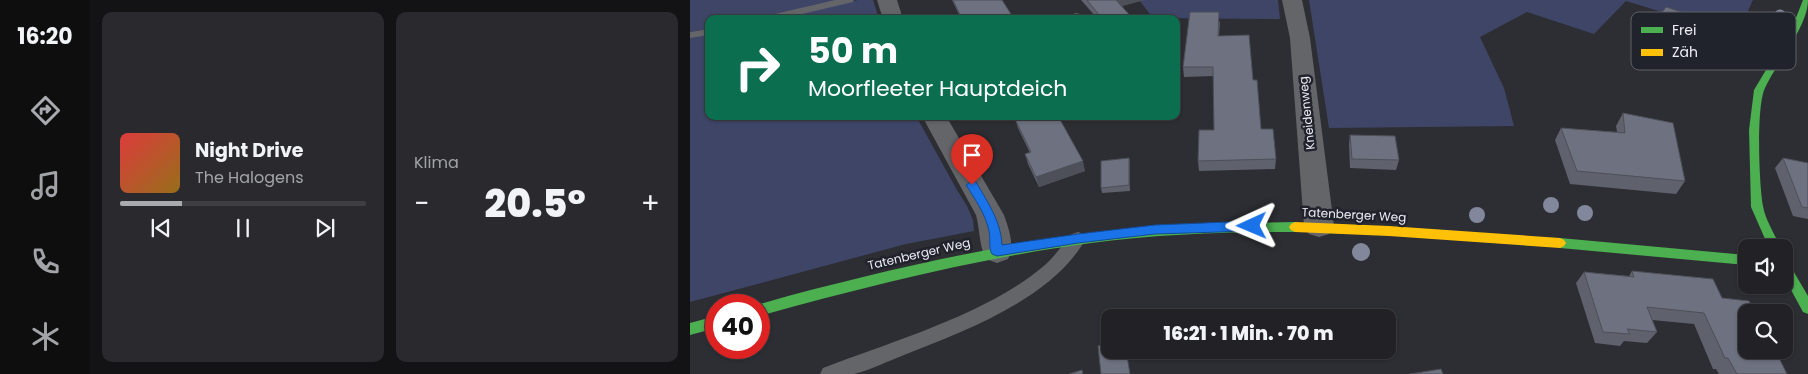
<!DOCTYPE html>
<html lang="de">
<head>
<meta charset="utf-8">
<style>
	:root { --surface:#222226; --page:#2a2a2e; --text:#f1f3f6; --muted:#a2a4a7; --line:#3f3f43; --accent:#a8aab0 }
	body { margin:0; font-family:Poppins,sans-serif; background:var(--page); color:var(--text); height:100vh; display:flex; flex-direction:column; font-size:19px; white-space:nowrap }
	* { box-sizing:border-box; margin:0 }
	p { font-size:16px; color:var(--muted) }
	.icon { flex:none; width:28px; height:28px; fill:none; stroke:currentColor; stroke-width:2; stroke-linecap:round; stroke-linejoin:round }
	.map { position:relative; flex:1; overflow:hidden }
	.panel { display:flex; flex-direction:column; gap:12px; padding:12px; background:#131315; width:600px }
	.panel>* { flex:none }
	.hud { position:absolute; left:15px; top:15px; width:475px; height:105px; border-radius:10px; box-shadow:0 1px 4px #0004,0 0 0 1px var(--line); background:#0b6e4f; color:#fff; overflow:hidden }
	.fabs { position:absolute; left:1048px; top:239px; display:grid; gap:10px }
	.fabs a { display:grid; place-items:center; width:55px; height:55px; border-radius:10px; background:var(--surface); box-shadow:0 1px 4px #0004,0 0 0 1px var(--line); font-size:25px }
	.speed { position:absolute; left:15px; top:294px; display:flex; gap:10px; font-size:25px; font-weight:700; text-align:center }
	.speed>* { display:grid; place-content:center; width:65px; height:65px; border-radius:50%; background:var(--surface); box-shadow:0 1px 4px #0004,0 0 0 1px var(--line); line-height:1 }
	.speed .limit { border:8px solid #d22; background:#fff; color:#111 }
	.pin { position:absolute; display:grid; place-items:center; width:42px; height:42px; color:#fff; margin:-51px -21px; border-radius:50% 50% 50% 0; rotate:-45deg; box-shadow:0 0 5px #0007 }
	.pin .icon { rotate:45deg }
	.me { position:absolute; width:55px; margin:-28px; rotate:269deg; stroke-linejoin:round; filter:drop-shadow(0 0 4px #0008) }
	.turn { display:flex; align-items:center; gap:18px; height:105px; padding:0 20px; font-size:22px }
	.turn .icon { width:65px; height:65px; stroke-width:2.5 }
	.turn b { display:block; font-size:35px; line-height:42px }
	.big { font-size:38px; font-weight:800; line-height:1.1 }
	.panel .tile { flex:1; display:flex; flex-direction:column; justify-content:center; gap:8px; min-width:0; padding:0 18px; border-radius:10px; background:var(--page) }
	.song { display:flex; align-items:center; gap:15px }
	.cover { width:60px; height:60px; border-radius:8px; background:linear-gradient(135deg,hsl(0 70% 55%),hsl(40 70% 35%)) }
	.played { height:5px; border-radius:2px; background:linear-gradient(90deg,var(--accent) 25%,var(--line) 25%) }
	.keys { display:flex; justify-content:space-around; direction:ltr }
	.heat { display:flex; justify-content:space-between; align-items:center; font-size:28px; direction:ltr }
	.panel .tiles { flex:1; display:grid; gap:12px; grid-template-columns:repeat(2,1fr) }
	.trip { position:absolute; left:411px; top:309px; width:295px; height:50px; border-radius:10px; background:var(--surface); box-shadow:0 1px 4px #0004,0 0 0 1px var(--line); font-weight:800; line-height:50px; text-align:center }
	main { display:flex; flex:1; min-height:0 }
	.dock { display:flex; flex-direction:column; width:90px; justify-content:space-around; align-items:center; background:#0e0e0f; color:var(--muted) }
	.dock .icon { width:35px; height:35px }
	.dock .active { color:var(--accent) }
	.dock b { font-size:22px; color:var(--text) }
	.map>svg:first-child { display:block }
</style>
</head>
<body>
<main>
<nav class="dock">
<b>16:20</b>
<svg class="icon active" aria-label="directions" viewBox="0 0 24 24"><path d="M12 3l9 9-9 9-9-9zM9 14v-3h6M13 9l2 2-2 2"/></svg>
<svg class="icon" aria-label="music" viewBox="0 0 24 24"><path d="M9 18V5l10-2v13"/><circle cx="6" cy="18" r="3"/><circle cx="16" cy="16" r="3"/></svg>
<svg class="icon" aria-label="phone" viewBox="0 0 24 24"><path d="M5 4h4l2 5-3 2q2 4 5 5l2-3 5 2v4C11 20 4 13 5 4z"/></svg>
<svg class="icon" aria-label="climate" viewBox="0 0 24 24"><path d="M12 3v18M4 7l16 10M4 17L20 7"/></svg>
</nav>
<section class="panel">
<div class="tiles">
<div class="tile">
<div class="song"><i class="cover"></i><div><b>Night Drive</b><p>The Halogens</p></div></div>
<div class="played"></div>
<div class="keys"><svg class="icon" aria-label="previous" viewBox="0 0 24 24"><path d="M18 5L8 12l10 7zM5 5v14"/></svg><svg class="icon" aria-label="pause" viewBox="0 0 24 24"><path d="M8 5v14M16 5v14"/></svg><svg class="icon" aria-label="next" viewBox="0 0 24 24"><path d="M6 5l10 7-10 7zM19 5v14"/></svg></div>
</div>
<div class="tile"><p>Klima</p>
<div class="heat"><a>−</a><b class="big">20.5°</b><a>+</a></div>
</div>
</div>
</section>
<div class="map">
<svg width="1118" height="374" viewBox="0 0 1118 374">
	<rect width="100%" height="100%" fill="#2d2e33"/>
	<g fill="#3f4567">
		<polygon points="0,0 147,0 65,19 19,19 19,29 0,32"/>
		<polygon points="168,0 183,0 189,19 84,19"/>
		<polygon points="449,0 588,0 590,19 463,18"/>
		<polygon points="619,0 1063,0 1047,35 936,1 904,34 837,12 790,37 814,88 824,126 639,128"/>
		<polygon points="19,33 19,116 226,116 267,190 277,206 283,220 284,231 216,244 0,302 0,37"/>
	</g>
	<g fill="none" stroke-linecap="round" stroke-linejoin="round">
		<g fill="#646569" fill-rule="evenodd">
			<polygon points="145,0 164,0 163,2 91,19 71,19 72,17"/>
			<polygon points="386,13 390,14 391,16 390,18 371,19"/>
			<polygon points="19,29 19,35 0,38 0,32"/>
			<path d="M388,232l6,2 2,4c-32,60 -121,93 -182,117 -16,6 -33,15 -50,19 -10,0 -23,0 -34,0l3,-6c70,-27 165,-54 222,-103 10,-9 18,-21 27,-31z"/>
		</g>
		<g fill="#646569" fill-rule="evenodd">
			<polygon points="187,0 207,0 213,19 193,19"/>
			<polygon points="592,0 612,0 620,38 644,226 639,234 629,237 619,234 614,226 600,38"/>
			<path d="M232,116h24l58,99c5,15 11,30 4,44l-11,4 -11,-4c-7,-13 -6,-29 -10,-44z"/>
		</g>
		<g fill="#4caf50" fill-rule="evenodd">
			<path d="M1113,0h5c0,27 -32,63 -43,88 -9,18 -6,96 -2,118 2,13 12,29 18,42h-12l-18,-41 -2,-77 5,-40 40,-67z"/>
			<path d="M605,222l4,2 2,3 -2,3 -4,2c-68,0 -136,2 -204,11 -112,15 -223,43 -332,73v-11h-2c35,-11 71,-19 106,-28 97,-24 196,-42 296,-51 45,-3 90,-3 136,-4z"/>
			<polygon points="870,238 1056,255 1056,265 870,248 866,246 864,243 866,240"/>
			<polygon points="1094,261 1098,262 1118,296 1118,314 1113,312 1094,277"/>
			<polygon points="26,316 26,328 0,335 0,323"/>
		</g>
		<polygon fill="#ffc107" fill-rule="evenodd" points="605,222 699,226 870,238 874,240 876,243 874,246 870,248 699,236 605,232 601,230 599,227 601,224"/>
	</g>
	<g fill="#82879c">
		<circle cx="1090" cy="15" r="5.5"/>
		<circle cx="287" cy="148" r="7"/>
		<circle cx="861" cy="205" r="8"/>
		<circle cx="895" cy="213" r="8"/>
		<circle cx="787" cy="215" r="8"/>
		<circle cx="671" cy="252" r="9"/>
	</g>
	<g fill="#5f616d">
		<polygon points="262,0 312,0 324,19 271,19"/>
		<polygon points="391,0 454,0 432,6 443,19 406,17"/>
		<polygon points="1004,16 998,27 982,50 953,41 959,30"/>
		<polygon points="530,21 529,36 563,80 571,129 586,159 585,169 509,171 508,161 524,130 524,76 494,77 493,67"/>
		<polygon points="933,113 995,181 986,194 880,184 865,140 871,128 927,132 926,126"/>
		<polygon points="324,116 368,116 395,171 349,187 338,164 335,154 340,153 328,128"/>
		<polygon points="660,135 709,160 706,170 660,168 659,144"/>
		<polygon points="439,158 440,164 440,191 412,193 411,188"/>
		<polygon points="1093,158 1118,163 1118,219 1103,216 1085,168"/>
		<polygon points="942,271 1032,298 1097,374 1029,374 1026,369 1023,369 1004,324 962,320 967,332 957,343 934,341 930,346 905,343 886,283 894,272 939,276"/>
	</g>
	<g fill="#4d4f59">
		<polygon points="425,0 454,0 427,7"/>
		<polygon points="1004,16 998,27 982,50 988,39"/>
		<polygon points="439,158 440,164 440,191 439,185"/>
		<polygon points="393,161 395,171 349,187 346,177"/>
	</g>
	<g fill="#6e717f" stroke="#4d4f59">
		<polygon points="263,0 312,0 324,19 272,19"/>
		<polygon points="397,0 426,0 443,19 401,19 410,16"/>
		<polygon points="976,7 1004,16 988,39 959,30"/>
		<polygon points="500,12 529,12 528,36 559,35 563,80 567,80 571,129 583,129 586,159 508,161 509,130 524,130 523,67 493,67"/>
		<polygon points="933,113 983,123 995,181 887,171 871,128 935,133"/>
		<polygon points="326,116 368,116 393,161 346,177 335,154 341,152 325,119 327,118"/>
		<polygon points="660,135 705,136 709,160 662,159"/>
		<polygon points="439,158 439,185 411,188 411,161"/>
		<polygon points="1093,158 1118,163 1118,208 1112,207"/>
		<polygon points="942,271 1023,279 1032,298 1059,301 1065,312 1056,312 1056,350 1085,350 1097,374 1047,374 1038,358 1035,358 1014,313 957,307 967,332 937,329 940,334 913,332 894,272 944,277"/>
		<polygon points="420,343 420,350 436,350 440,374 411,374 408,346"/>
		<polygon points="751,369 753,374 720,374"/>
		<polygon points="392,370 393,374 379,374"/>
	</g>
	<path fill="#1a73e8" stroke="#114b97" d="M282,181l4,1c12,21 25,39 26,63l76,-11 77,-9 97,-4 4,2 2,3 -2,3 -4,2 -97,3 -77,9 -81,13 -5,-2c-4,-7 -1,-15 -3,-23 -3,-16 -14,-32 -23,-46z"/>
	<g text-anchor="middle" stroke-width="5" stroke-linejoin="round" paint-order="stroke">
		<g font-size="12" fill="#ebedf3" stroke="#21232c">
			<text transform="translate(617 113) rotate(-96)" y="4">Kneidenweg</text>
			<text transform="translate(664 215) rotate(3)" y="4">Tatenberger Weg</text>
			<text transform="translate(229 254) rotate(-13)" y="4">Tatenberger Weg</text>
		</g>
	</g>
	<rect x="941" y="12" width="165" height="58" rx="8" fill="#21232c" stroke="#5e6068" stroke-width="1"/>
	<rect x="951" y="27" width="22" height="6" fill="#4caf50"/>
	<rect x="951" y="49" width="22" height="7" fill="#ffc107"/>
	<g font-size="14" fill="#ebedf3">
		<text x="982" y="35">Frei</text>
		<text x="982" y="57">Zäh</text>
	</g>
</svg>
<div class="fabs">
<a><svg class="icon" aria-label="sound" viewBox="0 0 24 24"><path d="M4 9h4l5-4v14l-5-4H4zM17 9q2 3 0 6"/></svg></a>
<a><svg class="icon" aria-label="search" viewBox="0 0 24 24"><circle cx="10" cy="10" r="6"/><path d="M15 15l6 6"/></svg></a>
</div>
<div class="speed"><div class="limit">40</div></div>
<div class="pin" style="left:282px;top:185px;background:#d93025"><svg class="icon" aria-label="arrive" viewBox="0 0 24 24"><path d="M6 21V4h12l-3 4 3 4H6"/></svg></div>
<svg class="me" style="left:562px;top:226px" viewBox="-20 -20 40 40"><path d="M0-17L14 15 0 8-14 15z" fill="#1a73e8" stroke="#fff" stroke-width="4"/></svg>
<div class="trip">16:21 · 1 Min. · 70 m</div>
<div class="hud">
<div class="turn"><svg class="icon" aria-label="right" viewBox="0 0 24 24"><path d="M7 20v-9h11M14 6l5 5-5 5"/></svg><div><b>50 m</b>Moorfleeter Hauptdeich</div></div>
</div>
</div>
</main>
</body>
</html>
